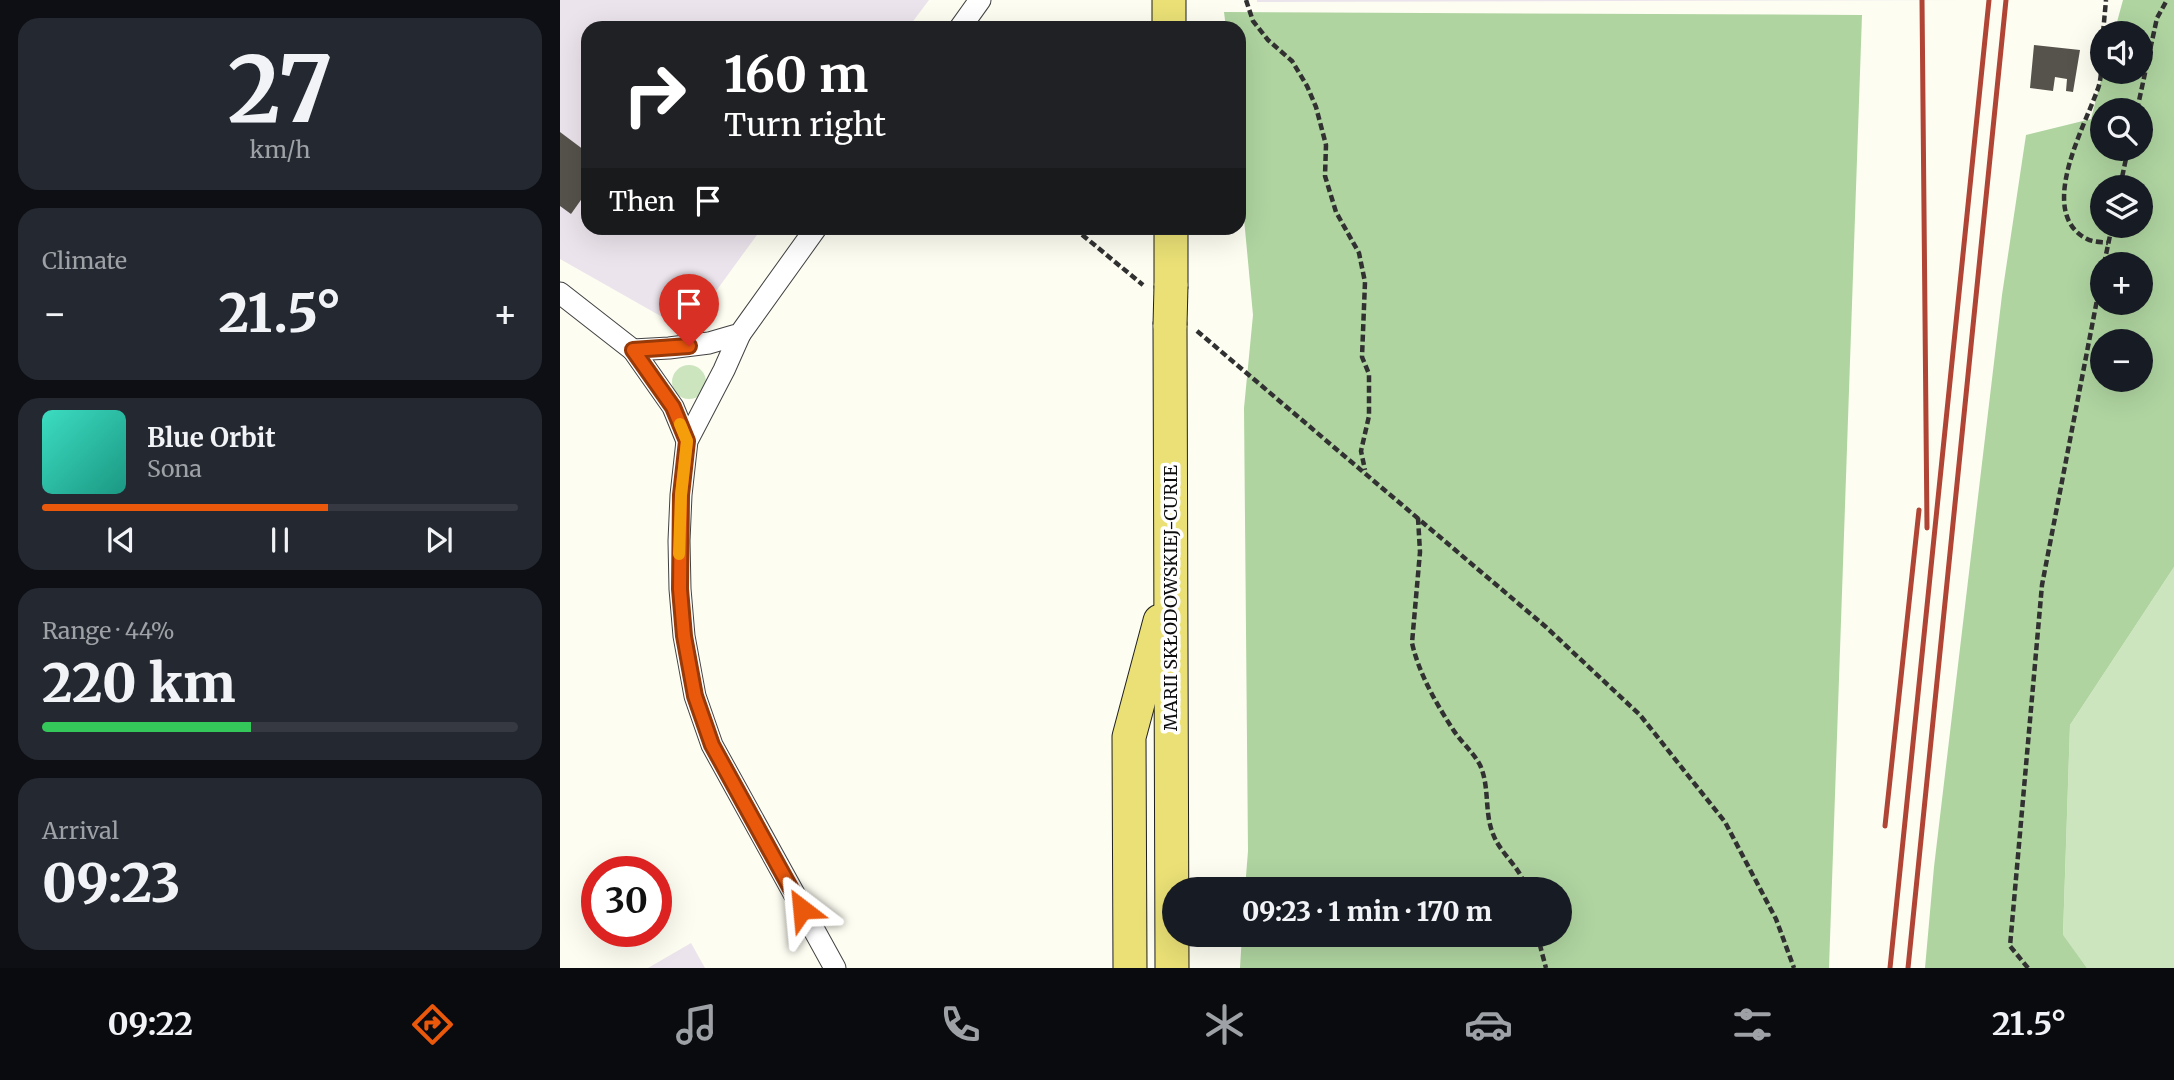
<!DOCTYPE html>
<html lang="en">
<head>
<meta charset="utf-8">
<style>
	:root { --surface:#171b24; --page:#242831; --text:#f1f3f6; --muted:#9ea1a6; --line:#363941; --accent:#ea580c }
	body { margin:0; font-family:Merriweather,serif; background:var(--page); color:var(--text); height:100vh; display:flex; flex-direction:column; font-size:26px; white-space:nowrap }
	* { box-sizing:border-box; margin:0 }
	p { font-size:23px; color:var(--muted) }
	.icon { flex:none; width:38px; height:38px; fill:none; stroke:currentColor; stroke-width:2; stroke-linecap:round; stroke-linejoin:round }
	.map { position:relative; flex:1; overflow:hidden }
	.panel { display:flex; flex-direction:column; gap:18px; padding:18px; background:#0d0f14; width:560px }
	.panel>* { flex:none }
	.top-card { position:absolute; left:21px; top:21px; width:665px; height:214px; border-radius:21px; box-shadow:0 7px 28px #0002; background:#202124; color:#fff; overflow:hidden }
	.tools { position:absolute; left:1530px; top:21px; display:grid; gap:14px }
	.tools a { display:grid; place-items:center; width:63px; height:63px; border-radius:50%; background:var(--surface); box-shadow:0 7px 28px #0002; font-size:35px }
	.speed { position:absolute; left:21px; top:856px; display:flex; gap:14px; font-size:35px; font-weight:700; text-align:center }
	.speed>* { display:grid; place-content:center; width:91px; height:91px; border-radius:50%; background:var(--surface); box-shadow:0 7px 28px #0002; line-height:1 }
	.speed .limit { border:10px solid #d22; background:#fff; color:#111 }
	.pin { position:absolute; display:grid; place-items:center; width:60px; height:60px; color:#fff; margin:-72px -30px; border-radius:50% 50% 50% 0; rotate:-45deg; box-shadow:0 0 7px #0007 }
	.pin .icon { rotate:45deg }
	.me { position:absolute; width:77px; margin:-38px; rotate:331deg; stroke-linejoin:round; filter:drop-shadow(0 0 5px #0008) }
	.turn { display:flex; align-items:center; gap:24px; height:147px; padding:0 28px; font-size:32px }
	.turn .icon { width:91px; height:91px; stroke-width:2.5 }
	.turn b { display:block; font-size:49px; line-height:60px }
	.then { display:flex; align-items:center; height:66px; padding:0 28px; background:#0003; gap:14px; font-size:26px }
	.big { font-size:52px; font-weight:800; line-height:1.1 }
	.panel .tile { flex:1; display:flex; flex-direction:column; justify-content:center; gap:10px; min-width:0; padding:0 24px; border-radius:21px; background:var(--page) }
	.panel .dial { align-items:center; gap:0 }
	.dial b { font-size:91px; line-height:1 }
	.song { display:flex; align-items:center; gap:21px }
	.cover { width:84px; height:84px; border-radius:10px; background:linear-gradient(135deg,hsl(170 70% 55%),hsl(170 70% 35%)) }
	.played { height:7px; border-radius:4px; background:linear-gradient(90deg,var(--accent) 60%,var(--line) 60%) }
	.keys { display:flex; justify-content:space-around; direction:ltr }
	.heat { display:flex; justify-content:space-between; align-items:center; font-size:38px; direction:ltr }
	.charge { height:10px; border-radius:5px; background:linear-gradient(90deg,#34c759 44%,var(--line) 0) }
	.trip { position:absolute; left:602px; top:877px; width:410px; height:70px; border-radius:35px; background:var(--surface); box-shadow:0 7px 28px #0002; font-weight:800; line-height:70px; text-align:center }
	.menu { display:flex; height:112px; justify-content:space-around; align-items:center; background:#090b0e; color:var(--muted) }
	.menu .icon { width:49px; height:49px }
	.menu .on { color:var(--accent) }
	.menu b { font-size:32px; color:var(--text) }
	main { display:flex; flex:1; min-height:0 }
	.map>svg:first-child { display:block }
</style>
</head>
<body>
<main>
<section class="panel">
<div class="tile dial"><b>27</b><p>km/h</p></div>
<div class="tile"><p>Climate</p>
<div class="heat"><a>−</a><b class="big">21.5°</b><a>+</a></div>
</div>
<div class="tile">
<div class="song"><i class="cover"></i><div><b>Blue Orbit</b><p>Sona</p></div></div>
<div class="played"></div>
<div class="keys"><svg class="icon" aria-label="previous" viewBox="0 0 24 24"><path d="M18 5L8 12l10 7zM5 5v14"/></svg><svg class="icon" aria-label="pause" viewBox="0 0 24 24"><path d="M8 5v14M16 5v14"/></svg><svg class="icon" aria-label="next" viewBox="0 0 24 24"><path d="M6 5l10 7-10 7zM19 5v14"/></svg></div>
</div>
<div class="tile"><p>Range · 44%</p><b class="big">220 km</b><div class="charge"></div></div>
<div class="tile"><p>Arrival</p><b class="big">09:23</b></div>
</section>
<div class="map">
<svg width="1614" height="968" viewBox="0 0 1614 968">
	<rect width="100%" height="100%" fill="#fdfdf2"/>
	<g fill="#ece4ec">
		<polygon points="0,0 369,0 348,28 28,28 28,228 202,228 127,331 0,259"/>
		<polygon points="697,0 1406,0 697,2"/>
		<polygon points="131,943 145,968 88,968"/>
	</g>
	<g fill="#cce5bf">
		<circle cx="129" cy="382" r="17"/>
		<polygon points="1614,567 1614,968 1527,968 1503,936 1510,725"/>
	</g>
	<g fill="#afd4a0" fill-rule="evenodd">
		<path d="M1563,0h51v567l-104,158 -7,210 24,33h-162l9,-101 68,-572 24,-160 65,-16 12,-47h37v-39h-26zM1542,110h38v39h-38zM1542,187h38v39h-38zM1542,264h38v39h-38zM1542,341h38v39h-38z"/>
		<polygon points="664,12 1302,15 1269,968 680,968 682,935 999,934 999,889 685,889 688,851 684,408 693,315 679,165 679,28 666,28"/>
	</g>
	<g fill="#56524c">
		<polygon points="1474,45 1520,50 1513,92 1506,91 1507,79 1495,77 1493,91 1470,88"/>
		<polygon points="0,132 28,153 28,190 11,214 0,206"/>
	</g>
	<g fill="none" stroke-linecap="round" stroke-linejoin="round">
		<g stroke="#424242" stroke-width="23">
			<g id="street">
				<polyline points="400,28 420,0"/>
				<polyline points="0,293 73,350 109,348 149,343 180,334 256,228"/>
				<polyline points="180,334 164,370 127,441 121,495 119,541 120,589 124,636 135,696 152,745 275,968"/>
				<polyline points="73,350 113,407 127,441"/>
			</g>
		</g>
		<g stroke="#202020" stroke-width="35">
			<g id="primary">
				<polyline points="609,0 609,28"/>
				<polyline points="611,228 611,286"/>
				<polyline points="610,325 612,968"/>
				<polyline points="570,968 569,737 600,621"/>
			</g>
		</g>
		<g stroke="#313131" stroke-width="4.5" stroke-dasharray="7 3.5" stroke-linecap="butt">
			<polyline points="686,0 693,21 708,40 732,61 747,86 756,107 766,145 765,176 776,212 799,253 805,282 802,357 809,374 809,416 801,451 805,470"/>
			<polyline points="1543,33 1546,0"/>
			<path d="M1542,53c-1,12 0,27 -5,38 -13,37 -61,122 -10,148 6,3 14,3 21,4"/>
			<polyline points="1577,110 1597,18 1607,0"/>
			<polyline points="1560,187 1568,149"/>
			<polyline points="514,228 583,285"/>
			<polyline points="1544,264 1552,226"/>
			<polyline points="637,331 986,627 1080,715 1165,822 1216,919 1234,968"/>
			<path d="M858,518l2,34 -8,91c7,31 25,62 42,88 8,12 19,21 26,34 10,22 4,47 13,69 8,21 28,33 33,55"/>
			<polyline points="977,934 986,968"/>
			<polyline points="1468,968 1450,946 1482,585 1542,274"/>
		</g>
		<use href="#street" stroke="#fff" stroke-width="21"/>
		<use href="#primary" stroke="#eae076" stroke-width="33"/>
		<g stroke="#b04435" stroke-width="5">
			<polyline points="1362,0 1367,528"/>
			<polyline points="1325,826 1359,510"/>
			<polyline points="1330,968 1429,0"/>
			<polyline points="1348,968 1446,0"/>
		</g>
		<g stroke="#202020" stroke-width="35" stroke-linecap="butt">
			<polyline id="primary-bridge" points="610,325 611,286"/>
		</g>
		<use href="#primary-bridge" stroke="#eae076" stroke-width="33"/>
	</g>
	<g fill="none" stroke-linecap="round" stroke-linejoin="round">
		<g stroke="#983908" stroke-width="18">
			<polyline id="route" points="129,346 73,350 113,407 127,441 121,495 120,589 124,636 135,696 152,745 242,909"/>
		</g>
		<use href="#route" stroke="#ea580c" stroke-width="12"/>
		<polyline stroke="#f59e0b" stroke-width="12" points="119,554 121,495 127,441 120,424"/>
	</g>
	<g text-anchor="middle" stroke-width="7" stroke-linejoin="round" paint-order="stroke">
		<g font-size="18" fill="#0f0f0f" stroke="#fff">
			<text transform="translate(611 598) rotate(-90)" y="6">MARII SKŁODOWSKIEJ-CURIE</text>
		</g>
	</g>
</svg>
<div class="tools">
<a><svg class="icon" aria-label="sound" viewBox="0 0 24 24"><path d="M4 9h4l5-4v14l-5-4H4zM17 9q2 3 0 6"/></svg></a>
<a><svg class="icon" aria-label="search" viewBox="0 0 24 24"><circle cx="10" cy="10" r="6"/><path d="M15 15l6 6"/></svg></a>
<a><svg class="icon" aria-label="layers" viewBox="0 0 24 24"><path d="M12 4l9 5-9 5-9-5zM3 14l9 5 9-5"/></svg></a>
<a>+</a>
<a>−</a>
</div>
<div class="speed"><div class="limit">30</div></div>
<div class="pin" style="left:129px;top:346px;background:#d93025"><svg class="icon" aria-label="arrive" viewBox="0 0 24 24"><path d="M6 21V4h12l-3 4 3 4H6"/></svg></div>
<svg class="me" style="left:242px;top:909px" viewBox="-20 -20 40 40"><path d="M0-17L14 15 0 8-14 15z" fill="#ea580c" stroke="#fff" stroke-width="4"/></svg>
<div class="trip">09:23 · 1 min · 170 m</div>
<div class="top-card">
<div class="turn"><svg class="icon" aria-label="right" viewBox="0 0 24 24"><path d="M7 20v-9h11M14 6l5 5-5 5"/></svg><div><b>160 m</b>Turn right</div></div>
<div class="then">Then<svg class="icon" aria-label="arrive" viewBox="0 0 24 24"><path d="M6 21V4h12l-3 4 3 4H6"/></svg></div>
</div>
</div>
</main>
<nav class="menu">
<b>09:22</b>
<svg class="icon on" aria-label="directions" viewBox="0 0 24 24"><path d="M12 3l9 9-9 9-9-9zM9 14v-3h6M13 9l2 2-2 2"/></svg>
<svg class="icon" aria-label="music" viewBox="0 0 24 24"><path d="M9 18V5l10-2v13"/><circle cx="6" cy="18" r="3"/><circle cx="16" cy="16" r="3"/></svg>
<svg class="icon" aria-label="phone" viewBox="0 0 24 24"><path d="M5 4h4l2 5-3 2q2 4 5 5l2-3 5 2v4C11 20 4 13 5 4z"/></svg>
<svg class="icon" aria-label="climate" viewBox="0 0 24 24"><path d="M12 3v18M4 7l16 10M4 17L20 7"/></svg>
<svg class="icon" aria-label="car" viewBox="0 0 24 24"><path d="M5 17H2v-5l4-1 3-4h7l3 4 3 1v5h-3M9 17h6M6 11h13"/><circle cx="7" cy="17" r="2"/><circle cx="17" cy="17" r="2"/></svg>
<svg class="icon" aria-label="filters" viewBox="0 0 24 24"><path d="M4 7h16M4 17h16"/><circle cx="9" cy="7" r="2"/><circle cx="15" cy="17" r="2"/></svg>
<b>21.5°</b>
</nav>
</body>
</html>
